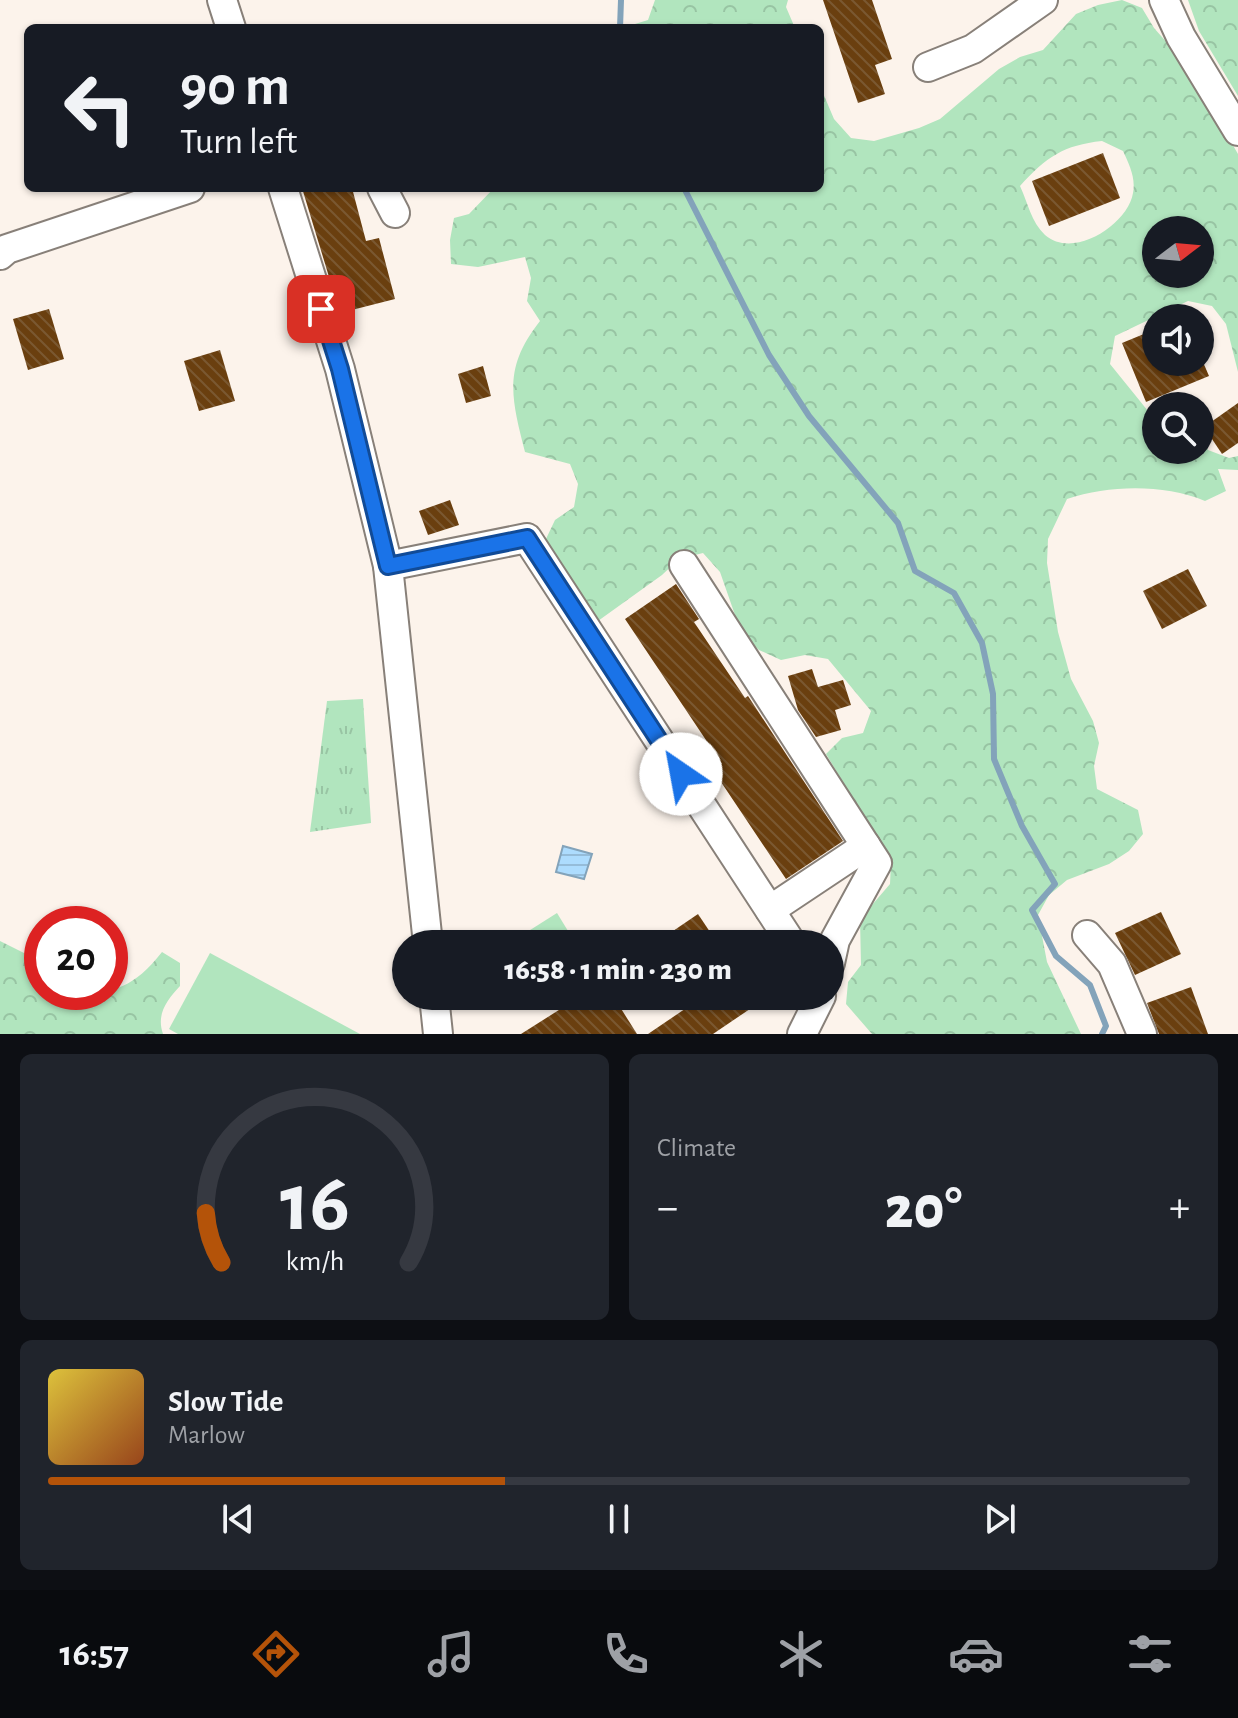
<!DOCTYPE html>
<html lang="en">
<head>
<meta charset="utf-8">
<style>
	:root { --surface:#171b24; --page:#20242c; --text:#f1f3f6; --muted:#9ea1a6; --line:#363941; --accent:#b45309 }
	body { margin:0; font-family:"Alegreya Sans",sans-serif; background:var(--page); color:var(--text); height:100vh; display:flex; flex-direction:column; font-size:30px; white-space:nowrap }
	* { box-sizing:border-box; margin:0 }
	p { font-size:26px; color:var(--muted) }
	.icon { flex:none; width:44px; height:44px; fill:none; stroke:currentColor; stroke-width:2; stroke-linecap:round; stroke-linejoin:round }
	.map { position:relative; height:1034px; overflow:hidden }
	.drawer { display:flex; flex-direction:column; gap:20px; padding:20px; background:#0d0f14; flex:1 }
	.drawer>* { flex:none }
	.banner { position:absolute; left:24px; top:24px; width:800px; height:168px; border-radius:12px; box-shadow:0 2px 6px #0004; background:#171b24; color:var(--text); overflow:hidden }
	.needle { width:52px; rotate:74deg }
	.fabs { position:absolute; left:1142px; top:216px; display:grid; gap:16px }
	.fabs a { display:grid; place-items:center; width:72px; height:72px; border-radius:50%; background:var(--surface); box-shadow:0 2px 6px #0004; font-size:40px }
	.speed { position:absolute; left:24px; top:906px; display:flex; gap:16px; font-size:40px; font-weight:700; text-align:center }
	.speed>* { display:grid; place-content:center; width:104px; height:104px; border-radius:50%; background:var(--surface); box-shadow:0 2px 6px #0004; line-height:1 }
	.speed .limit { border:12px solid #d22; background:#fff; color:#111 }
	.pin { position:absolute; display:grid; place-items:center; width:68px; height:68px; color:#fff; margin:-34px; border-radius:16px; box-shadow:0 4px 12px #0006 }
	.me { position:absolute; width:88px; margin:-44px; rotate:327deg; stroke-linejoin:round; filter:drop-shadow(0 0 6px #0008) }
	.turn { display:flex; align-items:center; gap:28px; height:168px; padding:0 24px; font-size:36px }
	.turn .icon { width:104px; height:104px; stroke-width:2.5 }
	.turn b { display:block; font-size:56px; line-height:68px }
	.big { font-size:60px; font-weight:800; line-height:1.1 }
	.drawer .card { flex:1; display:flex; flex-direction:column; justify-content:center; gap:12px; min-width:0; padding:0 28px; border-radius:12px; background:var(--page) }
	.drawer .dial { align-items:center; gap:0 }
	.dial svg { height:208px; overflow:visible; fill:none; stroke:var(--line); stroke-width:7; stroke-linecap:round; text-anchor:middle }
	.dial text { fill:var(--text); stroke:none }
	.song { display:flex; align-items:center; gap:24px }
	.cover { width:96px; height:96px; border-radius:12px; background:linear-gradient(135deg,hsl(50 70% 55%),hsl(20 70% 35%)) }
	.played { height:8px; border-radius:4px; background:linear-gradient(90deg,var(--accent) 40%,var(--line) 40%) }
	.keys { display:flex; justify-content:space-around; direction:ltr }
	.heat { display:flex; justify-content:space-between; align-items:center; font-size:44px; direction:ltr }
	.drawer .tiles { flex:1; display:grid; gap:20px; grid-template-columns:1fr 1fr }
	.card:last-child { grid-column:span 2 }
	.trip { position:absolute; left:392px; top:930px; width:452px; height:80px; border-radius:40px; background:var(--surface); box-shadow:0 2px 6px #0004; font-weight:800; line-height:80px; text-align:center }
	.tab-bar { display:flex; height:128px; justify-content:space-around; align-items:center; background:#090b0e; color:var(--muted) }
	.tab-bar .icon { width:56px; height:56px }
	.tab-bar .on { color:var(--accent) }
	.tab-bar b { font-size:36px; color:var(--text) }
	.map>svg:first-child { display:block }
</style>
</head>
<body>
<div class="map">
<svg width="1238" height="1034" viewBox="0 0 1238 1034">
	<defs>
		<pattern id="forest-crowns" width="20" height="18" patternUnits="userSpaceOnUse" patternTransform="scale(2)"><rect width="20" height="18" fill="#b1e5be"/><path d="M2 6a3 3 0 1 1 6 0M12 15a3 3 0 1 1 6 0" fill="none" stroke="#98c4a3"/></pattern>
		<pattern id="park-tufts" width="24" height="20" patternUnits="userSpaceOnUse" patternTransform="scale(2)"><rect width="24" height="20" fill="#b1e5be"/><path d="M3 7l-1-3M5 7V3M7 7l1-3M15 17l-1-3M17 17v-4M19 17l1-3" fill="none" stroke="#98c4a3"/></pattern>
		<pattern id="water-rules" width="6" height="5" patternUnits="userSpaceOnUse" patternTransform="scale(2)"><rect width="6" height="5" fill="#addcfe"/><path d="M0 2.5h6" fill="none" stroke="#95bcd9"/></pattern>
		<pattern id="building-back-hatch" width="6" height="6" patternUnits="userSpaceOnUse" patternTransform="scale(2)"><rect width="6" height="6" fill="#6a3f0f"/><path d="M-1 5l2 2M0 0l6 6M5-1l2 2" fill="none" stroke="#7a5831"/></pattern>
	</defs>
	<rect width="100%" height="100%" fill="#fcf3eb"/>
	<g fill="#b1e5be">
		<polygon points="557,913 576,944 508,944"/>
		<polygon points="210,953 360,1034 178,1034 169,1029"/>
	</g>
	<g fill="url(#forest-crowns)" fill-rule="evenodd">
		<polygon points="655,0 788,0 786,7 795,28 622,28 648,20"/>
		<path d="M1122,0l20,8 12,20 31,35 53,91v218l-12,-48 -14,-18 -24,-5 -73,35 -5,28 38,47 8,-3v42h44v-20l8,20 21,8 9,-2v14l-20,-1 8,22 -21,10c-42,-17 -95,-16 -138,-2l-19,40 -1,24 11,69 13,47 22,42 6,22 -5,23 3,23 41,21 5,24 -14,17 -20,13 -42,16 -18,15 -11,20 9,47 34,72h-209l-26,-30 2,-22 13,-17 -1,-46 30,-35 1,-22 -65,-108 16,-16 21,-5 8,-22 -43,-52 -23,-4 -24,5 -22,-10 -17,-15 -22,-63 -17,-19 -24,6 -17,16 -71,51 -46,-85 10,-21 19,-13 4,-23 -8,-20 -45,-12c-14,-55 -22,-84 15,-131l-13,-20 4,-23 -6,-21 -47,10 -27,-3 -1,-24 4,-22 15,-4 25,-26h326v-102l14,33 17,19 23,3 45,-13 21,-9 59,-50 21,-12 23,-7 33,-36 22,-9zM1102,141l21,10c6,13 13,27 10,42 -5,31 -59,67 -88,42 -14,-13 -17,-32 -25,-49 26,-29 44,-41 82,-45zM1156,230h44v44h-44z"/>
		<polygon points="1188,0 1238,0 1238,96 1199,31"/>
		<path d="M0,941l42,21v30c56,0 82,9 120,-40l18,11v23c-13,14 -24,28 -17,48h-163z"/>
	</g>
	<polygon fill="url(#park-tufts)" points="363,699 371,823 310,832 327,701"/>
	<polygon fill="url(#water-rules)" stroke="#83a3ba" stroke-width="2" points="563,846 592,854 584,879 556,872"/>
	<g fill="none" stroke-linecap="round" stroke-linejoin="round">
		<g stroke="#83a3ba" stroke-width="6">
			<polyline points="620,28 621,0"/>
			<polyline points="684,188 769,355 809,416 898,523 915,571 954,593 982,643 993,694 994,759 1022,826 1055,884 1032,910 1056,956 1090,985 1106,1026 1102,1034"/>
		</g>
	</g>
	<g fill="url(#building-back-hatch)">
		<polygon points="823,0 872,0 892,59 875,65 885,94 858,103"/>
		<polygon points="1103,153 1120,198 1049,226 1032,181"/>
		<polygon points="302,188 352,188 366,241 379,238 395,299 340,313"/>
		<polygon points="49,309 64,359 28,370 13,319"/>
		<polygon points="1156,329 1156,362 1203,362 1209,376 1146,402 1122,343"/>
		<polygon points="220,350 235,401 199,411 184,361"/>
		<polygon points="483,366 491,396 466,403 458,374"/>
		<polygon points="1238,403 1238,443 1222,454 1204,427"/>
		<polygon points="450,500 459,525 428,535 419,511"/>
		<polygon points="1188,569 1207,606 1162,629 1143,591"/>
		<polygon points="676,584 699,619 694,622 745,698 748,696 843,841 786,879 713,770 722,764 625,619"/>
		<polygon points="812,669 818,687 843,680 851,705 835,710 841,730 816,737 798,710 788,676"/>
		<polygon points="1161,912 1181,954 1135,975 1115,933"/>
		<polygon points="698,914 718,944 654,944"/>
		<polygon points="1191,987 1208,1034 1159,1034 1147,1003"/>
		<polygon points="581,996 613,996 637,1034 521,1034"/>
		<polygon points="704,996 769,996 713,1034 648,1034"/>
	</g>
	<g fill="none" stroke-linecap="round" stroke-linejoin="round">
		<g stroke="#888079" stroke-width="32">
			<g id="minor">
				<polyline points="222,0 231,28"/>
				<polyline points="1164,0 1181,37 1238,131"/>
				<polyline points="928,67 973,49 1043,0"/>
				<polyline points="283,188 340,369 388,566 428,944"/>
				<polyline points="382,188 395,213"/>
				<polyline points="0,255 7,249 190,188"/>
				<polyline points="684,565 877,863 835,940 830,963"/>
				<polyline points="388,566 527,538 792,944"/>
				<polyline points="770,910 866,846"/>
				<polyline points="1087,935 1112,964 1142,1034"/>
				<polyline points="434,996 438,1034"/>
				<polyline points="802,1034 821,996"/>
			</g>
		</g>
		<use href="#minor" stroke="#fff" stroke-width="28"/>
	</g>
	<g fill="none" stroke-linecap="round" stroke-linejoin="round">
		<g stroke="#114b97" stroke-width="20">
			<polyline id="route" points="321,309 340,369 388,566 527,538 681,774"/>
		</g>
		<use href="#route" stroke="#1a73e8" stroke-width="14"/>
	</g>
</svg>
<div class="fabs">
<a><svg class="needle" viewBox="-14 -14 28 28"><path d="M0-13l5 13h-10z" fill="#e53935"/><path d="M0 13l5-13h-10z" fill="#9ea1a6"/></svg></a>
<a><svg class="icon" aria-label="sound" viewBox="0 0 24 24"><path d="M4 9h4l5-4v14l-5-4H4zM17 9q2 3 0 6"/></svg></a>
<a><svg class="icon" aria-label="search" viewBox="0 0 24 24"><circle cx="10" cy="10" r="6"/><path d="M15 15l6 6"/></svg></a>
</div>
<div class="speed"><div class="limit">20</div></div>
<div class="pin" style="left:321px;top:309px;background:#d93025"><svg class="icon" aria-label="arrive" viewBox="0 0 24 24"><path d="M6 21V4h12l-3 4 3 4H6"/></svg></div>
<svg class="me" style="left:681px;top:774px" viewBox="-20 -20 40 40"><circle r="19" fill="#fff"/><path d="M0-13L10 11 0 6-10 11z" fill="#1a73e8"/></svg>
<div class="trip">16:58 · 1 min · 230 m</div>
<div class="banner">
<div class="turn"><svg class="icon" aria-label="left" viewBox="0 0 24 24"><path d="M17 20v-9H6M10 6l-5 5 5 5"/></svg><div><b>90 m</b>Turn left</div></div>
</div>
</div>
<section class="drawer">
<div class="tiles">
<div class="card dial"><svg viewBox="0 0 100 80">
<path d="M14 69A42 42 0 1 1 86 69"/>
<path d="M14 69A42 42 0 0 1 8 50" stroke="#b45309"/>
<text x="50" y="56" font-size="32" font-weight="700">16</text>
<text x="50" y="72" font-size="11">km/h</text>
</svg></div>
<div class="card"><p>Climate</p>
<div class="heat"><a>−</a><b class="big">20°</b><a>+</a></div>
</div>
<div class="card">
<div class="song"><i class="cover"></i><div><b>Slow Tide</b><p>Marlow</p></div></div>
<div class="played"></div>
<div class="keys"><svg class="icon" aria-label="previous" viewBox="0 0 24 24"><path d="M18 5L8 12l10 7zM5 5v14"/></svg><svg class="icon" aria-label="pause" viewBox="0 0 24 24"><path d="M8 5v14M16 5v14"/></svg><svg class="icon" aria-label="next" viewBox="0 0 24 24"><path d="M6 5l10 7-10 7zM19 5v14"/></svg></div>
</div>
</div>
</section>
<nav class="tab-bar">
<b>16:57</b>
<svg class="icon on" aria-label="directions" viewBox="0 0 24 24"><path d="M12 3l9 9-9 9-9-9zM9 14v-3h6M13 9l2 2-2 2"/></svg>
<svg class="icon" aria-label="music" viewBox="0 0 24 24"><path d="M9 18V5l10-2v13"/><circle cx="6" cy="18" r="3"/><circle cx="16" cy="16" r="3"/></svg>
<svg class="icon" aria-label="phone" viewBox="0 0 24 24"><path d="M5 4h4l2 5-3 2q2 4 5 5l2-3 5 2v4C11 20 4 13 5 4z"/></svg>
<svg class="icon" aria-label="climate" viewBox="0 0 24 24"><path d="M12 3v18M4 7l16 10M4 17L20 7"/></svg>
<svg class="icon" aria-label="car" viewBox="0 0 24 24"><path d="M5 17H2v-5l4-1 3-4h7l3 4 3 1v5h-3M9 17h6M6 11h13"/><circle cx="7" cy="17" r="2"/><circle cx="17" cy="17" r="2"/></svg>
<svg class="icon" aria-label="filters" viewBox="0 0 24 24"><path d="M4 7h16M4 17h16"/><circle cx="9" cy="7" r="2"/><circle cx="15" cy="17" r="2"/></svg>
</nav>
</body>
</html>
